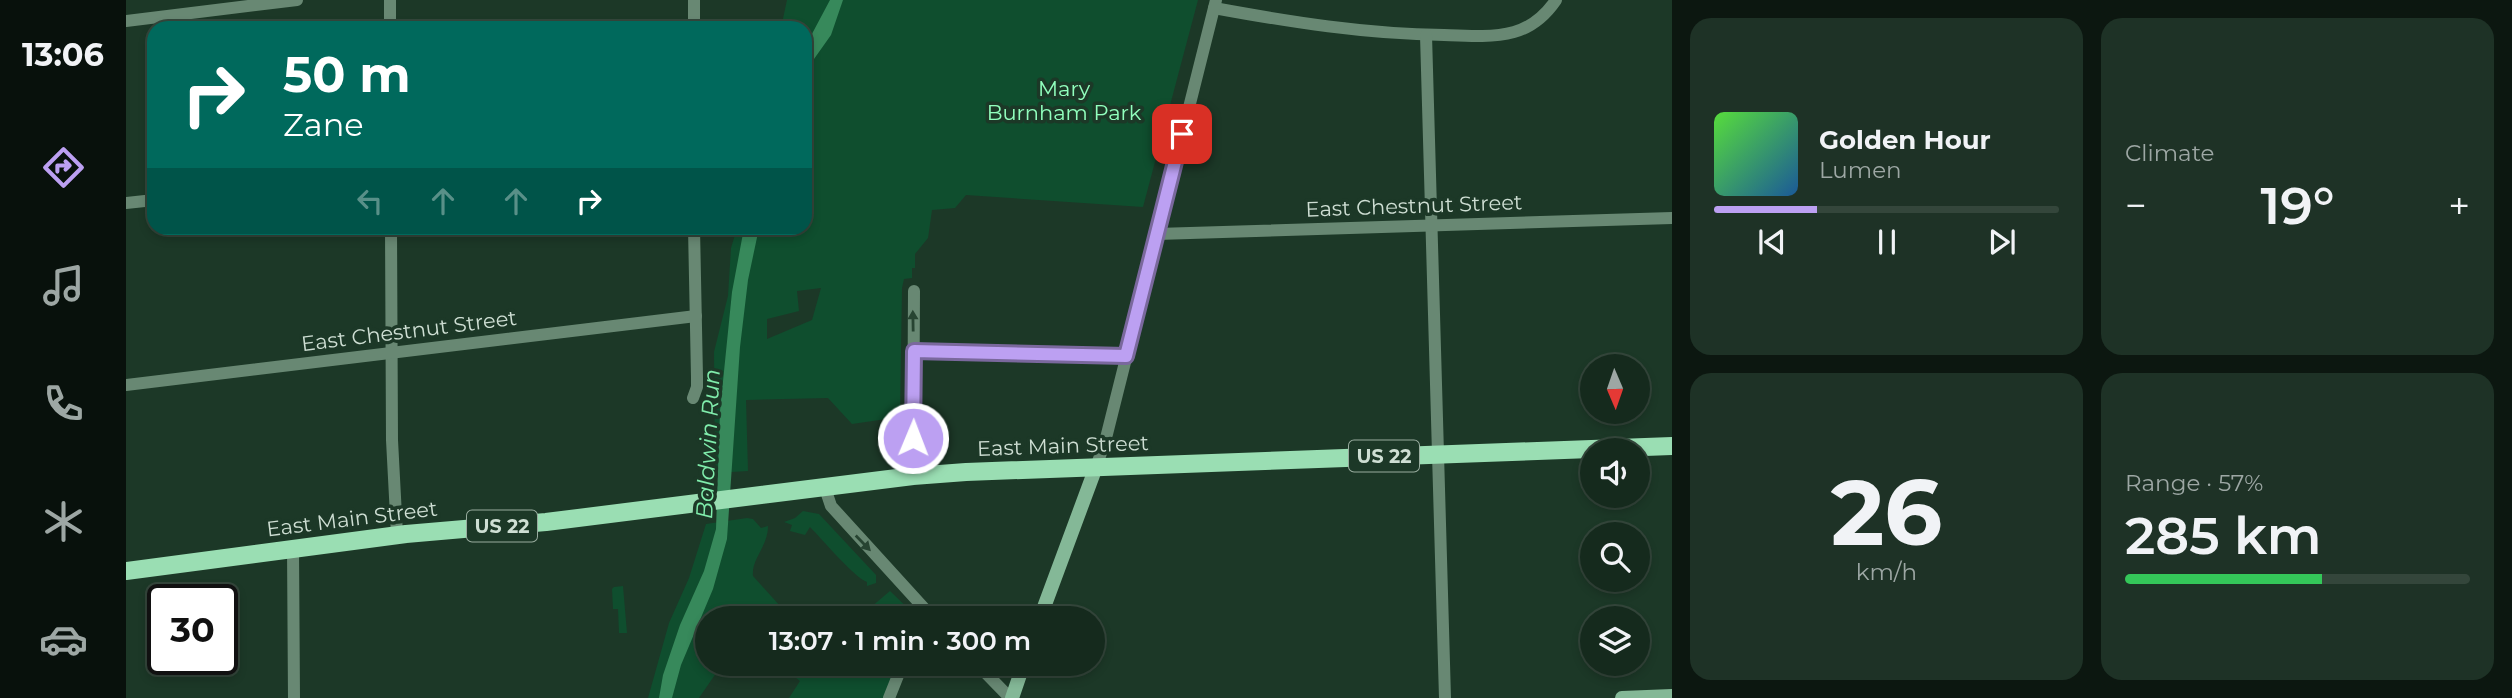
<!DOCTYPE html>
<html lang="en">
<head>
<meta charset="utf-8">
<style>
	:root { --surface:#152a1d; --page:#1e3226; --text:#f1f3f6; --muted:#9da7a4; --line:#34463b; --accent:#bca0f2 }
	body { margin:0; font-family:Montserrat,sans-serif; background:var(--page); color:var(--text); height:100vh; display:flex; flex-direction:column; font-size:26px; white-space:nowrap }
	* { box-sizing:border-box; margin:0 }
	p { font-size:23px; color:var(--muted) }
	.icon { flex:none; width:38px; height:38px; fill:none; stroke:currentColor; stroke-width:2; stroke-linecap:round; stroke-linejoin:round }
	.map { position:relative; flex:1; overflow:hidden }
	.sheet { display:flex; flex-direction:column; gap:18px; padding:18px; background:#0c1710; width:840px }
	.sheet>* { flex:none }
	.banner { position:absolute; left:21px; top:21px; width:665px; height:214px; border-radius:21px; box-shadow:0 4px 10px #0003,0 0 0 2px var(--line); background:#00695c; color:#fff; overflow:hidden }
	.needle { width:46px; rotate:178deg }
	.fabs { position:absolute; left:1454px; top:354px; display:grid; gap:14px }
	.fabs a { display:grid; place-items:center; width:70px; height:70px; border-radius:50%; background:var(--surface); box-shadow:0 4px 10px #0003,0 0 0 2px var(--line); font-size:35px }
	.speed { position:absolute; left:21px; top:584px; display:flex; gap:14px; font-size:35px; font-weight:700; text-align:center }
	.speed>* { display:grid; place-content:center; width:91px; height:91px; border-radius:50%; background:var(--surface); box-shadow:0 4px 10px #0003,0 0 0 2px var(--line); line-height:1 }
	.speed .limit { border:4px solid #111; border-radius:10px; background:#fff; color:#111 }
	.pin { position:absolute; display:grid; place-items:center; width:60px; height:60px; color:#fff; margin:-30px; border-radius:14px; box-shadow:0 4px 10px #0006 }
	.me { position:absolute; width:77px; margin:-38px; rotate:1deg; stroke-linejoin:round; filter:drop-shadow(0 0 5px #0008) }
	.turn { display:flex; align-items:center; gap:24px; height:147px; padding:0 21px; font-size:32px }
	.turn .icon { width:91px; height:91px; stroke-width:2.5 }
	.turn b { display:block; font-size:49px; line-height:60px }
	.lanes { display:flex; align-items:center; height:66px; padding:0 21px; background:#0003; justify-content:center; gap:35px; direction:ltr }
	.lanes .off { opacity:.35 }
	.big { font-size:52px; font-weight:600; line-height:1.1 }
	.sheet .widget { flex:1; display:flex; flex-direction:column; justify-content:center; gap:10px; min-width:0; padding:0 24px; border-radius:21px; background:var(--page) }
	.sheet .dial { align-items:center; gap:0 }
	.dial b { font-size:91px; line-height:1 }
	.song { display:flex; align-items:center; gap:21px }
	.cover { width:84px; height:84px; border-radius:10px; background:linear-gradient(135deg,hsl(110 70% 55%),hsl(210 70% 35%)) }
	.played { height:7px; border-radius:4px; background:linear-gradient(90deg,var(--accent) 30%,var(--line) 30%) }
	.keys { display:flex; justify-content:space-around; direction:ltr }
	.heat { display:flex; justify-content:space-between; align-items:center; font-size:38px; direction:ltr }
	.charge { height:10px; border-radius:5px; background:linear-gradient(90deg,#34c759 57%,var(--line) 0) }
	.sheet .tiles { flex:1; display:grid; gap:18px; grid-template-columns:repeat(2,1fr) }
	.trip { position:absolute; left:569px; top:606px; width:410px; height:70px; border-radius:35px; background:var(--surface); box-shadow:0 4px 10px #0003,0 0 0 2px var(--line); font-weight:600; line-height:70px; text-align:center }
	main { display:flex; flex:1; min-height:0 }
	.menu { display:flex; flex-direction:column; width:126px; justify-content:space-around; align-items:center; background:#08110c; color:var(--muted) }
	.menu .icon { width:49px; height:49px }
	.menu .selected { color:var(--accent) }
	.menu b { font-size:32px; color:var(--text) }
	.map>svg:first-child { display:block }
</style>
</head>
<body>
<main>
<nav class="menu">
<b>13:06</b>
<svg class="icon selected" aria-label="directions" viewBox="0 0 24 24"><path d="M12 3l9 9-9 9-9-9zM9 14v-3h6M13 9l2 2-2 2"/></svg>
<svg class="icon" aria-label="music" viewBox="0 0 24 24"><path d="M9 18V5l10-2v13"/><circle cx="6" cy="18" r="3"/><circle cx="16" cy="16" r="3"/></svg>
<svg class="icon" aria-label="phone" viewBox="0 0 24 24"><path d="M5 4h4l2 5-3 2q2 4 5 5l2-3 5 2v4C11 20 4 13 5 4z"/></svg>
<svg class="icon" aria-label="climate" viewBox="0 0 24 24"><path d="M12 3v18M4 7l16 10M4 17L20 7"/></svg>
<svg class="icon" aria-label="car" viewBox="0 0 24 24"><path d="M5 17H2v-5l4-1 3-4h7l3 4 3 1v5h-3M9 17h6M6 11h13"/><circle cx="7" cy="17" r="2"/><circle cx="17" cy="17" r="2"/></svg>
</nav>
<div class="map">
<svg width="1546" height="698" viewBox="0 0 1546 698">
	<rect width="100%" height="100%" fill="#1c3827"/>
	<g fill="#0f4e2e" fill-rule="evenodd">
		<path d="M661,0h411l-55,207 -177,-12 -11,13 -23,2 -4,28 -13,16v14h-3v10l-8,1 -2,9 -2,129 -48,7 -24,-26 -82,2 2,71 -33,2 -1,-121 14,-56 3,-48 6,-20h68v-200h-24zM695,288l-9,32 -45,19v-20l32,-8 -2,-20z"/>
		<path d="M677,511l16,3 57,61v8l-9,3v-4c-12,-4 -46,-44 -57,-55l-5,8 -15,-4 2,-6 -8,-3 11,-4z"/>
		<path d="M621,518l6,1 8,9 7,-2c0,21 -17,33 -15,50l38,42h-84v45h16l-24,35h-51l21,-75 20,-45 17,-54z"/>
		<polygon points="497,586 501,633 493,633 492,609 487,609 486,589 488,587"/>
		<polygon points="764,591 790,616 790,618 748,618 738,613"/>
		<polygon points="651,663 774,663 760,698 663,698 674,681"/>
	</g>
	<g fill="#37895b">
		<polygon points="704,0 717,0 705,35 688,59 679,87 679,47"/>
		<polygon points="618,228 633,228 622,280 614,347 601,539 587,589 555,665 546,698 533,698 537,675 554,625 578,571 590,529 594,411 606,292"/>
	</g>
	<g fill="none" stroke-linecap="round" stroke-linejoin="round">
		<g stroke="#688873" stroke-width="12">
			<polyline points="264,0 264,28"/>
			<polyline points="568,0 568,28"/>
			<path d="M1088,8c76,14 152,26 230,27 22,1 48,3 70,-3 18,-5 31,-16 42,-32"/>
			<polyline points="0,21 171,0"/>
			<polyline points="1300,35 1319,698"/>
			<polyline points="0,203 28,200"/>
			<polyline points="265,228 266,440 271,535"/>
			<polyline points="1031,234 1546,218"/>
			<polyline points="788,351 1000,356"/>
			<polyline points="0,385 570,316"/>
			<polyline points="567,398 571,387 571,377 568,228"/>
			<polyline points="970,467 979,442 1090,0"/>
			<polyline points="787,476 788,291"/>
			<polyline points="699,488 705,506 807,618"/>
			<polyline points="167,548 168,698"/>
			<polyline points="850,663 884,698"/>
			<polyline points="763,698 777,663"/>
		</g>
		<g stroke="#84b897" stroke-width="14">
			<polyline points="914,618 970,467"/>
			<polyline points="886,698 898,663"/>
			<polyline points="1496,698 1546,696"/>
		</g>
		<polyline stroke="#9adeb3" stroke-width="18" points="0,571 280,534 420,522 787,476 840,472 1546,446"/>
	</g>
	<defs><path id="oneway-solid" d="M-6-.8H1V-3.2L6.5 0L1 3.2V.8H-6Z" transform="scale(1.75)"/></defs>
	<g fill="#274432">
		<use href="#oneway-solid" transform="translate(787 321) rotate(-91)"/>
		<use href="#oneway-solid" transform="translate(737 543) rotate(46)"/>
	</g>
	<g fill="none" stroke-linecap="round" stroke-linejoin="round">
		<g stroke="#7a689d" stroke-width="18">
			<polyline id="route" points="787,438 788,351 1000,356 1056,134"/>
		</g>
		<use href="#route" stroke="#bca0f2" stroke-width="12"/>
	</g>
	<g text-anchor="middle" stroke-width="7" stroke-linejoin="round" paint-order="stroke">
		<g fill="#1c3827" stroke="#99ac9f" stroke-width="2">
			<rect x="1223" y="440.5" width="70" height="31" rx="5"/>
			<rect x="341" y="510.5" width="70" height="31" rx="5"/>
		</g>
		<g font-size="19" font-weight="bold" fill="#ceded3">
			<text x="1258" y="463">US 22</text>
			<text x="376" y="533">US 22</text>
		</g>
		<g font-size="21" fill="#91ffbd" stroke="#1c3827">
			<text x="938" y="96">Mary<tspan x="938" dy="24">Burnham Park</tspan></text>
		</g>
		<g font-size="21" fill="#ceded3" stroke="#1c3827">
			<text transform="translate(1288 206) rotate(-2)" y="7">East Chestnut Street</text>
			<text transform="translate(283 331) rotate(-7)" y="7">East Chestnut Street</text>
			<text transform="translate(937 446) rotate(-2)" y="7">East Main Street</text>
			<text transform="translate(226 519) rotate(-7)" y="7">East Main Street</text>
		</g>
		<g font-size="23" font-style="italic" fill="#80edac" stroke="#1c3827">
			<text transform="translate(582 444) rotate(-87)" y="8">Baldwin Run</text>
		</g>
	</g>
</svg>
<div class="fabs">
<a><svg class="needle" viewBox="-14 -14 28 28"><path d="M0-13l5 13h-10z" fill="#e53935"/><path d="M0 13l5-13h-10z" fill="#9da7a4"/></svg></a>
<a><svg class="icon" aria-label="sound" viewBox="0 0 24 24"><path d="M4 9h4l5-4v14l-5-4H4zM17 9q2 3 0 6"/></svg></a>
<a><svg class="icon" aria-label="search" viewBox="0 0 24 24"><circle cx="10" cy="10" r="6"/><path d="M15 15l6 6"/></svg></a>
<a><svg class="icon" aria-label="layers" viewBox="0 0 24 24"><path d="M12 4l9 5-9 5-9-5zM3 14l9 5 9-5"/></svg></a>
</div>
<div class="speed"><div class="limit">30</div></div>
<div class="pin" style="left:1056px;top:134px;background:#d93025"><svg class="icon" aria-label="arrive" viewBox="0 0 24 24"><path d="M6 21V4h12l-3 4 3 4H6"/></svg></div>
<svg class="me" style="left:787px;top:438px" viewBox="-20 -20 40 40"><circle r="17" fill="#bca0f2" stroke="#fff" stroke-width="3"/><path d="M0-11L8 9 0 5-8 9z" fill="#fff"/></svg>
<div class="trip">13:07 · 1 min · 300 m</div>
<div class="banner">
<div class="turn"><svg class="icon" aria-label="right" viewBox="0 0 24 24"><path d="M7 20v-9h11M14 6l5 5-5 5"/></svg><div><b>50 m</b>Zane</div></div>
<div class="lanes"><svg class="icon off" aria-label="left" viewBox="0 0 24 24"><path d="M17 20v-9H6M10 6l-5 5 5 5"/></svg><svg class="icon off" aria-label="ahead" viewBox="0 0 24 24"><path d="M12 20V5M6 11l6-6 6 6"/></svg><svg class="icon off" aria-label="ahead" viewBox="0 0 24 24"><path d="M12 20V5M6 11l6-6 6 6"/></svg><svg class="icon" aria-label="right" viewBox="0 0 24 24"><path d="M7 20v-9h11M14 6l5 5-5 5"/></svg></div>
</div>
</div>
<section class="sheet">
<div class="tiles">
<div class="widget">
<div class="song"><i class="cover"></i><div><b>Golden Hour</b><p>Lumen</p></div></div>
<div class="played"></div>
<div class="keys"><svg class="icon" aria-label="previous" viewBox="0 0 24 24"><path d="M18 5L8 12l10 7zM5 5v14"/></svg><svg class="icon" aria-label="pause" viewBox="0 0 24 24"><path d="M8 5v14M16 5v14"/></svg><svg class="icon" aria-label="next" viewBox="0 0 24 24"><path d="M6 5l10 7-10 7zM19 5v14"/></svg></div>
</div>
<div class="widget"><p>Climate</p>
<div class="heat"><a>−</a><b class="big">19°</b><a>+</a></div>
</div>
<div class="widget dial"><b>26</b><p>km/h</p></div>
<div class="widget"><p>Range · 57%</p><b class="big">285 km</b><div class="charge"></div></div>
</div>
</section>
</main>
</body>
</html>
